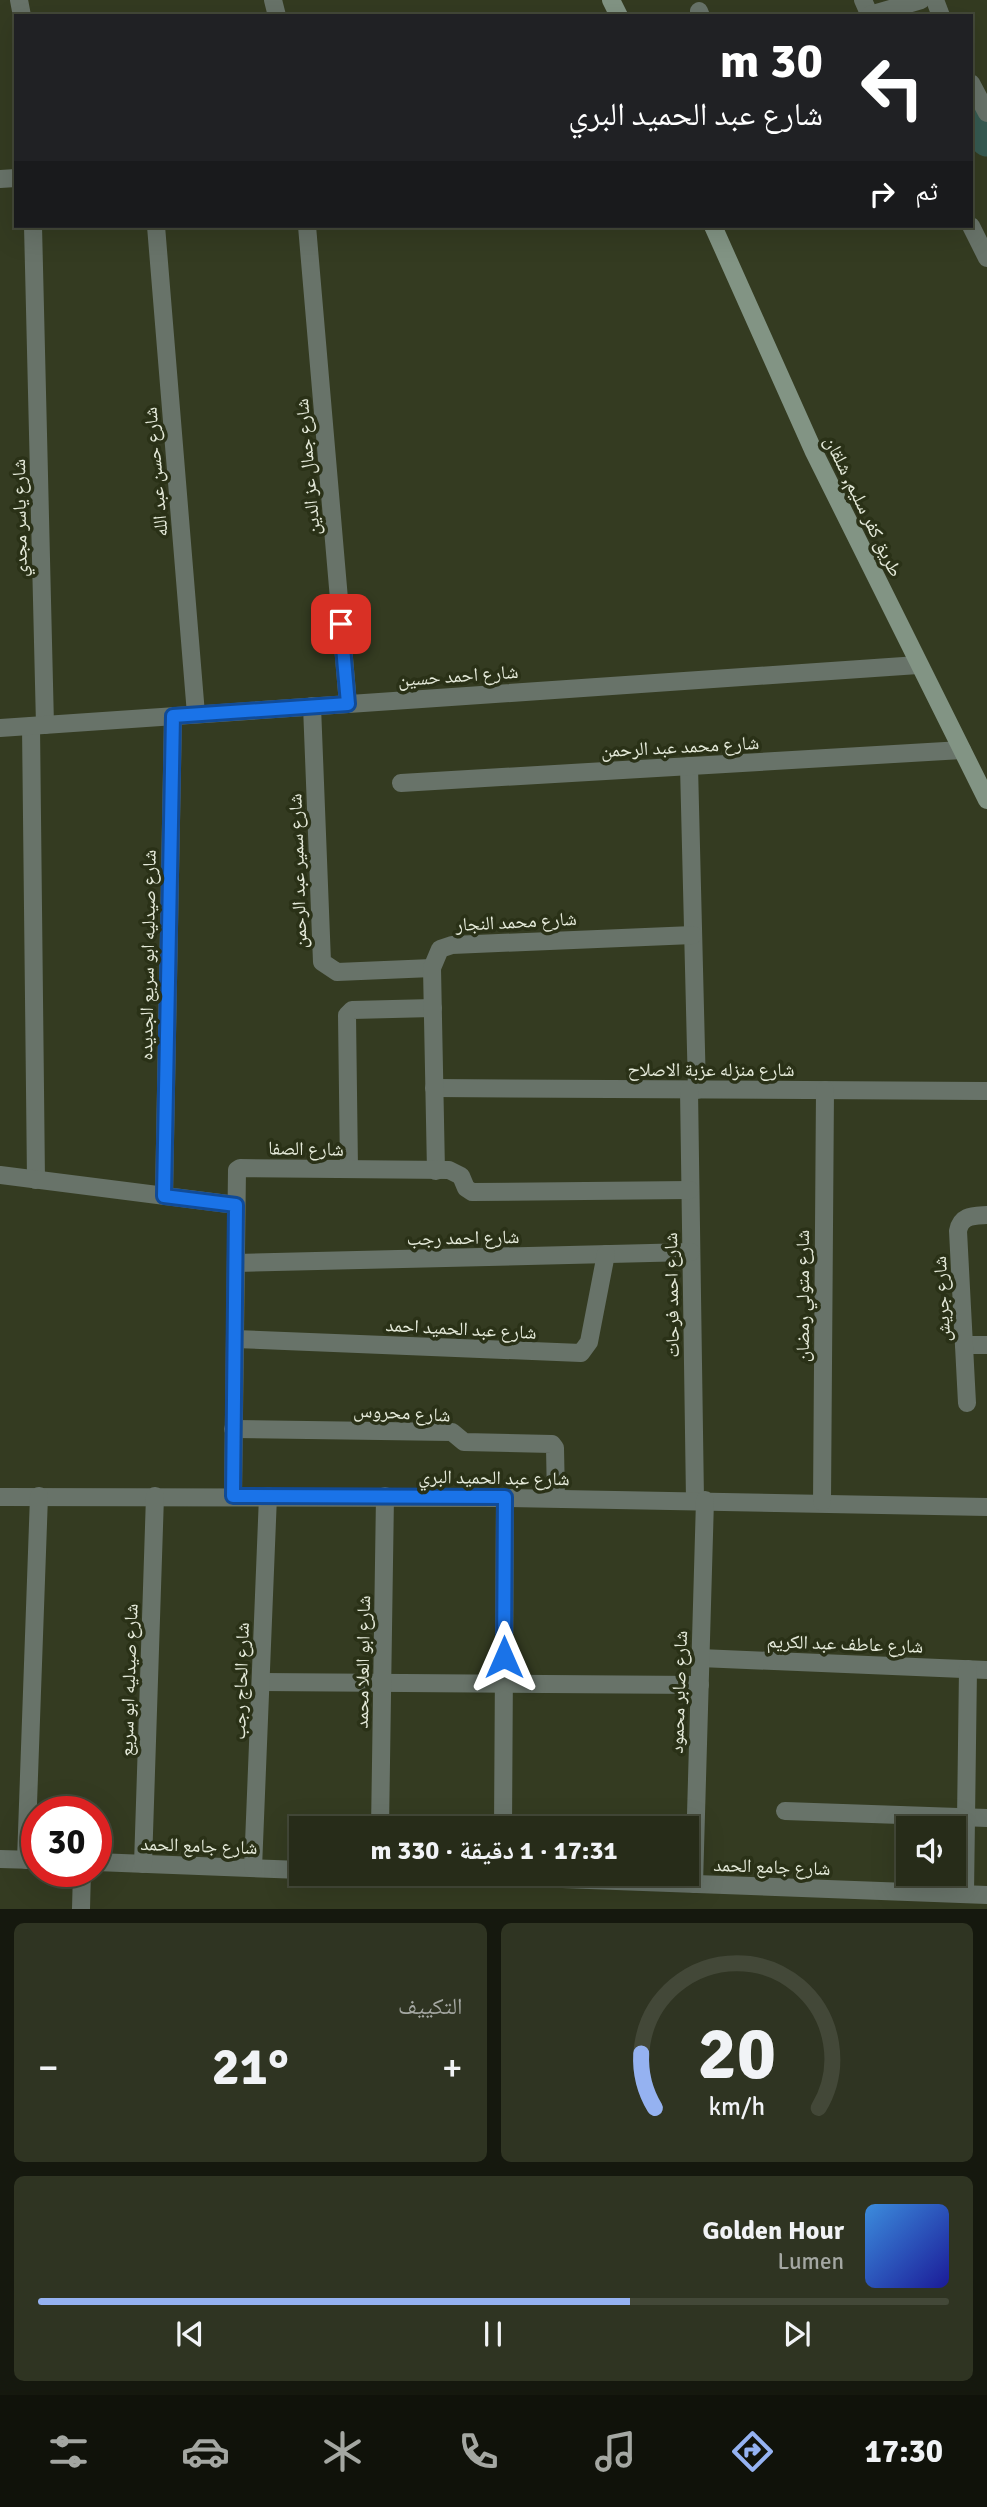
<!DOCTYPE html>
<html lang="ar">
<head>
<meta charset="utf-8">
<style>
	:root { --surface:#272c19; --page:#2f3422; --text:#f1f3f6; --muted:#a4a7a2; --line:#434838; --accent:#95b2f1 }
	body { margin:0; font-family:Signika,"Noto Naskh Arabic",sans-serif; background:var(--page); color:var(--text); direction:rtl; height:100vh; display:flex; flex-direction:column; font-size:26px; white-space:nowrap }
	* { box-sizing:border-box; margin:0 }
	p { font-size:23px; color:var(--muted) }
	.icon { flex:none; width:38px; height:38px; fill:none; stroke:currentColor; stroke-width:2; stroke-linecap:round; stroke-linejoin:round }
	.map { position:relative; height:1909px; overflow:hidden; direction:ltr }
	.details { display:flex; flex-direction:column; gap:14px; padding:14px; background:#15180e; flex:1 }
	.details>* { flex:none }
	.banner { position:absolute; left:14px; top:14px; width:959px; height:214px; border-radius:0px; box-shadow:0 7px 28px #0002,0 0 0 2px var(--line); direction:rtl; background:#202124; color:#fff; overflow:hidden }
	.tools { position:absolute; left:896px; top:1816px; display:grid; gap:14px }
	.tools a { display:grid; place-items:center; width:70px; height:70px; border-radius:0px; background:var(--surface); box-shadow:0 7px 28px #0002,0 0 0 2px var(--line); font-size:35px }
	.speed { position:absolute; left:21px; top:1796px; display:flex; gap:14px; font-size:35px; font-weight:700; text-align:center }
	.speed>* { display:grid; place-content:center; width:91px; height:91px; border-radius:50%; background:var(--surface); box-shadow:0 7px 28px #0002,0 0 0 2px var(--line); line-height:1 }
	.speed .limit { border:10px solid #d22; background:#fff; color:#111 }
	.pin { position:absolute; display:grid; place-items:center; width:60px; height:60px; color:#fff; margin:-30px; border-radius:14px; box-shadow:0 4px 10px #0006 }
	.me { position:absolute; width:77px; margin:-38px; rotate:0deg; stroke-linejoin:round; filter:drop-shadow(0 0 5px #0008) }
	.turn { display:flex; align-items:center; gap:24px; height:147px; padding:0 35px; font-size:32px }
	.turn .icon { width:91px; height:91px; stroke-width:2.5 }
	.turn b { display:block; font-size:49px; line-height:60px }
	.then { display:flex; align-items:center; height:66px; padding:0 35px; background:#0003; gap:14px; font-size:26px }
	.big { font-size:52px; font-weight:700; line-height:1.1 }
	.details .widget { flex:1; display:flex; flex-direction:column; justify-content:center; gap:10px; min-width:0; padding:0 24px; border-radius:10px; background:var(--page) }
	.details .dial { align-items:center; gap:0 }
	.dial svg { height:182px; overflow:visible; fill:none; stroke:var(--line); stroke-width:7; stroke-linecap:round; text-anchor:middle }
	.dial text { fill:var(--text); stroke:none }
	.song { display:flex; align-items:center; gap:21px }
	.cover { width:84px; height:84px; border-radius:10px; background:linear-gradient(135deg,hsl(210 70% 55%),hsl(240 70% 35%)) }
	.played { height:7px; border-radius:4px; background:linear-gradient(90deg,var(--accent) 65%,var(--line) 65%) }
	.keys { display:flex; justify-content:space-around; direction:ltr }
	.heat { display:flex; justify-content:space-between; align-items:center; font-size:38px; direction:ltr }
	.details .tiles { flex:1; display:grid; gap:14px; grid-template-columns:1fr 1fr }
	.widget:last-child { grid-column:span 2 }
	.trip { position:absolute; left:289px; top:1816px; width:410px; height:70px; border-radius:0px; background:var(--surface); box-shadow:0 7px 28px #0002,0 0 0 2px var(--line); font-weight:700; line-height:70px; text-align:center; direction:rtl }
	.tabs { display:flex; height:112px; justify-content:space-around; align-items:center; background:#10120a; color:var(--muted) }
	.tabs .icon { width:49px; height:49px }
	.tabs .selected { color:var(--accent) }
	.tabs b { font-size:32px; color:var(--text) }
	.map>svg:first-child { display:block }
</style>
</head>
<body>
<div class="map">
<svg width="987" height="1909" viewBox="0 0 987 1909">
	<rect width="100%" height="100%" fill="#343b21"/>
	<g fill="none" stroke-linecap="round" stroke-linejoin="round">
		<polyline stroke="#365a51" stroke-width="33" points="971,112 987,140"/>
		<polyline stroke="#687369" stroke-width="18" points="699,11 701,16"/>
		<g stroke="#687369" stroke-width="18">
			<polyline points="19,0 22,16"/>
			<polyline points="273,0 277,16"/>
			<polyline points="863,0 870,16"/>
			<polyline points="935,0 941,16"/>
			<polyline points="870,15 921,0"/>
			<polyline points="971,83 987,113"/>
			<polyline points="0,179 16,178"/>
			<polyline points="33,226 45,725"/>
			<polyline points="156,226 196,714"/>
			<polyline points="307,226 348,704"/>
			<polyline points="971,226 987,258"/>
			<polyline points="312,706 322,962 337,972 432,968"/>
			<polyline points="31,726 36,1180"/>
			<polyline points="0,728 918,665"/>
			<polyline points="689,766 697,1090"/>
			<polyline points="401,783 962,750"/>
			<polyline points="434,1088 987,1091"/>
			<polyline points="689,1090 695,1500"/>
			<polyline points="349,1169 347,1015 352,1010 433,1008"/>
			<polyline points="436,1171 432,968 440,949 452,945 693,935"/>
			<polyline points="0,1175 236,1205"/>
			<polyline points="164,1196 173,716"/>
			<polyline points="236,1263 691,1252"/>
			<polyline points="235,1339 581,1353 589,1342 606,1254"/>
			<polyline points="964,1345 987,1345"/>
			<path d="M967,1403l-9,-172c3,-16 15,-15 29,-16"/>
			<polyline points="233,1429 452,1432 464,1442 552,1444 555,1448 556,1498"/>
			<polyline points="233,1496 237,1170 240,1168 449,1170 461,1176 466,1188 472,1192 690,1190"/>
			<polyline points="0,1497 505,1498 987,1507"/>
			<polyline points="822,1502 825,1090"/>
			<polyline points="700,1658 987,1670"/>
			<polyline points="261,1682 700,1685"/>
			<polyline points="785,1811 987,1818"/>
			<polyline points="380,1829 385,1496"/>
			<polyline points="503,1829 505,1498"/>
			<polyline points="0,1859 35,1860"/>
			<polyline points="26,1860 39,1496"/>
			<polyline points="96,1862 301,1870"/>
			<polyline points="143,1864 155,1496"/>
			<polyline points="253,1868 268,1496"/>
			<polyline points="429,1874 987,1895"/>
			<polyline points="694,1884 705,1500"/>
			<polyline points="965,1894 968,1669"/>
			<polyline points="81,1909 82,1871"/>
		</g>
		<g stroke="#829484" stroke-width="18">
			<polyline points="611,0 619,16"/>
			<polyline points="713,226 814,452 987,800"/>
		</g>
	</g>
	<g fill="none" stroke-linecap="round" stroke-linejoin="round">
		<g stroke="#114b97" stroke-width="18">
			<polyline id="route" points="341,624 348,704 173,716 164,1196 236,1205 233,1496 505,1497 504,1657"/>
		</g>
		<use href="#route" stroke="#1a73e8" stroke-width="12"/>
	</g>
	<g text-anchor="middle" stroke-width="7" stroke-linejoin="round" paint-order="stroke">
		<g font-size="19" fill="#e5eada" stroke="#2a3117">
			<text transform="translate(307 467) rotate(-95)" y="7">شارع جمال عز الدين</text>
			<text transform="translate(155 472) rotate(-95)" y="7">شارع حسن عبد الله</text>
			<text transform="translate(864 506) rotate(64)" y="7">طريق كفر سليم, شلقان</text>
			<text transform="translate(19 518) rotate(-91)" y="7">شارع ياسر مجدي</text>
			<text transform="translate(458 675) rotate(-4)" y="7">شارع احمد حسين</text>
			<text transform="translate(680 746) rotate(-3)" y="7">شارع محمد عبد الرحمن</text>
			<text transform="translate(297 871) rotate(-92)" y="7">شارع سمير عبد الرحمن</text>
			<text transform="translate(516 921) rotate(-3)" y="7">شارع محمد النجار</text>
			<text transform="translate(147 955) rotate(-89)" y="7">شارع صيدليه ابو سريع الجديده</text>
			<text x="711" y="1076">شارع منزله عزبة الاصلاح</text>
			<text transform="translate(306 1148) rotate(1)" y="7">شارع الصفا</text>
			<text transform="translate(463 1237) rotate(-1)" y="7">شارع احمد رجب</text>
			<text transform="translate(671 1295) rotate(-91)" y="7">شارع احمد فرحات</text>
			<text transform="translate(802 1296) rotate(-90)" y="7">شارع متولي رمضان</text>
			<text transform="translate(941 1299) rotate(-93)" y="7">شارع جريش</text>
			<text transform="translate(461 1328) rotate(3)" y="7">شارع عبد الحميد احمد</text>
			<text transform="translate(402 1412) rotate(3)" y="7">شارع محروس</text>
			<text transform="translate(494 1477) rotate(1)" y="7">شارع عبد الحميد البري</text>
			<text transform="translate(845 1643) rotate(2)" y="7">شارع عاطف عبد الكريم</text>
			<text transform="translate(362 1662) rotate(-89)" y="7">شارع ابو العلا محمد</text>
			<text transform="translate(128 1680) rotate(-88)" y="7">شارع صيدليه ابو سريع</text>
			<text transform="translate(240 1681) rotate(-88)" y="7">شارع الحاج رجب</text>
			<text transform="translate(678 1692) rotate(-88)" y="7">شارع صابر محمود</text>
			<text transform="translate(199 1845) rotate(2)" y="7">شارع جامع الحمد</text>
			<text transform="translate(772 1866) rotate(2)" y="7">شارع جامع الحمد</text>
		</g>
	</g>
</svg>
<div class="tools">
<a><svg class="icon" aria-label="sound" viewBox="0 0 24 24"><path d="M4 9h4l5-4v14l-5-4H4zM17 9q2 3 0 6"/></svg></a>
</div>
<div class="speed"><div class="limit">30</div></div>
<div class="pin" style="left:341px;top:624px;background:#d93025"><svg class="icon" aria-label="arrive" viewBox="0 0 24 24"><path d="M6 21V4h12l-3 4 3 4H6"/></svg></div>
<svg class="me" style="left:504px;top:1657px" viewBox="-20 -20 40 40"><path d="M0-17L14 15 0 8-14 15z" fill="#1a73e8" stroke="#fff" stroke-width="4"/></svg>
<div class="trip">17:31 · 1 دقيقة · 330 m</div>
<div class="banner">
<div class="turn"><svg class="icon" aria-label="left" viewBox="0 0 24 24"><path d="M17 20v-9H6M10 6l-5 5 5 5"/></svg><div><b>30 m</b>شارع عبد الحميد البري</div></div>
<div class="then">ثم<svg class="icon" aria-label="right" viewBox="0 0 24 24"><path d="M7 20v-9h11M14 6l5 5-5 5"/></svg></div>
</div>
</div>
<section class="details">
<div class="tiles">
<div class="widget dial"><svg viewBox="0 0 100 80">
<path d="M14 69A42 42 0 1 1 86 69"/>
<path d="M14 69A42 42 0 0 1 8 45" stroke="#95b2f1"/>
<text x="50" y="56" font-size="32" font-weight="700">20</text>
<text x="50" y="72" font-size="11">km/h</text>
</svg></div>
<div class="widget"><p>التكييف</p>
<div class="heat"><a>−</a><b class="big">21°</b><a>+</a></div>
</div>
<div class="widget">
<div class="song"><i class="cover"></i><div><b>Golden Hour</b><p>Lumen</p></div></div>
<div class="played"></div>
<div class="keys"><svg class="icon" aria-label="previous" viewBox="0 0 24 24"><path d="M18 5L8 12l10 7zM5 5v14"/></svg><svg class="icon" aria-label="pause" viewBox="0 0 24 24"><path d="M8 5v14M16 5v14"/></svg><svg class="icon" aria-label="next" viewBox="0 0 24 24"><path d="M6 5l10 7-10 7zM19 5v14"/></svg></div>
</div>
</div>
</section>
<nav class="tabs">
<b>17:30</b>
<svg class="icon selected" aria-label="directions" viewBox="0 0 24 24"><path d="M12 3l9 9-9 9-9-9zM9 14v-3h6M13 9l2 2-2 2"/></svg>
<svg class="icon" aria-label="music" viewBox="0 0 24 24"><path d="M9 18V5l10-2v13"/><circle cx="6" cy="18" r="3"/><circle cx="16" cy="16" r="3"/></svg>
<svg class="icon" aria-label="phone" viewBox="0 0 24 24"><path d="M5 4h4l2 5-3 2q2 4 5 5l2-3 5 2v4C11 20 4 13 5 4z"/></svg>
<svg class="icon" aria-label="climate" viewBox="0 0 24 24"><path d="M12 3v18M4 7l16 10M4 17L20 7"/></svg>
<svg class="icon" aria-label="car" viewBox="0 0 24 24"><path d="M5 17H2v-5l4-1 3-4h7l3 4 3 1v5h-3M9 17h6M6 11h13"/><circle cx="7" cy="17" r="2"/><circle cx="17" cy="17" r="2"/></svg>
<svg class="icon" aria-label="filters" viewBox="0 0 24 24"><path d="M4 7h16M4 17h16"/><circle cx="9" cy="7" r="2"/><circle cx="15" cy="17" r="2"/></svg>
</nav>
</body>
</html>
